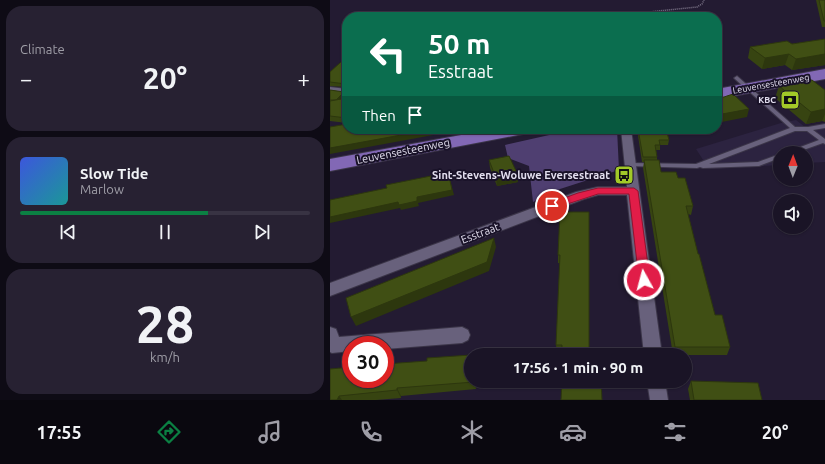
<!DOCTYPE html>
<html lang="en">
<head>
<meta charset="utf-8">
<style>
	:root { --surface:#1a1426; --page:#272132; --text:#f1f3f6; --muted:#9f9ea7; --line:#383343; --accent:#0b8043 }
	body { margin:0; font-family:Ubuntu,sans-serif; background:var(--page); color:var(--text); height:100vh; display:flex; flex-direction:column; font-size:15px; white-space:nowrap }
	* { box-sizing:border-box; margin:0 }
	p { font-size:13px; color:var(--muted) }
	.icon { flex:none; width:22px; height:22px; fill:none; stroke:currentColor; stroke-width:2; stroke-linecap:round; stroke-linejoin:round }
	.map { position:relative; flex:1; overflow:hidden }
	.panel { display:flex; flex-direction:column; gap:6px; padding:6px; background:#0e0b15; width:330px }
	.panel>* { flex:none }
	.hud { position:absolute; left:12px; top:12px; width:380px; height:122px; border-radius:16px; box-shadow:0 1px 3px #0004,0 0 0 1px var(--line); background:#0b6e4f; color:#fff; overflow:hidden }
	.needle { width:26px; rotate:1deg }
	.fabs { position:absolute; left:443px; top:146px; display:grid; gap:8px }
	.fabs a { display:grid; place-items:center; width:40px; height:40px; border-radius:50%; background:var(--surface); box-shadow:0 1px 3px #0004,0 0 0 1px var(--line); font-size:20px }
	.speed { position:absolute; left:12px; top:336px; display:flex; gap:8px; font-size:20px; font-weight:700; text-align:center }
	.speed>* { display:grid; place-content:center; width:52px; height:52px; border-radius:50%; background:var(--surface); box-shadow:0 1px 3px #0004,0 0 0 1px var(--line); line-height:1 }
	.speed .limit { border:6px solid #d22; background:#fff; color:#111 }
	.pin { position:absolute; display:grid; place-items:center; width:34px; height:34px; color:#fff; margin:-17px; border:2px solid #fff; border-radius:50%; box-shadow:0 1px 4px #0007 }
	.me { position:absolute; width:44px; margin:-22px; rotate:353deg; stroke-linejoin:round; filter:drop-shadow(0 0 3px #0008) }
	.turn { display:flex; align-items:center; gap:14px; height:84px; padding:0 20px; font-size:18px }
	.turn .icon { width:52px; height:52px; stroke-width:2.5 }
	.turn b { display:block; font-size:28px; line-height:34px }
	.then { display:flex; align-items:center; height:38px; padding:0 20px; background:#0003; gap:8px; font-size:15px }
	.big { font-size:30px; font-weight:700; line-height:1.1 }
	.panel .widget { flex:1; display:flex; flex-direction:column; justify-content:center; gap:6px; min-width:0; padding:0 14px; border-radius:16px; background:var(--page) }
	.panel .dial { align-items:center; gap:0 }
	.dial b { font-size:52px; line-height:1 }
	.song { display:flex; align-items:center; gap:12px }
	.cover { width:48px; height:48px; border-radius:6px; background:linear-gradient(135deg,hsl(230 70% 55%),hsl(180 70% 35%)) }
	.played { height:4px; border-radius:2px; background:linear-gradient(90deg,var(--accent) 65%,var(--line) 65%) }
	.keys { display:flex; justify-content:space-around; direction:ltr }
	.heat { display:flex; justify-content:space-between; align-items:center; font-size:22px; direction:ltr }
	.trip { position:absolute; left:134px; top:348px; width:228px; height:40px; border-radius:20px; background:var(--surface); box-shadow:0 1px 3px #0004,0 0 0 1px var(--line); font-weight:700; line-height:40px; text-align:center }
	.tabs { display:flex; height:64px; justify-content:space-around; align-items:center; background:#0a080f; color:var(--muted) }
	.tabs .icon { width:28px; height:28px }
	.tabs .active { color:var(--accent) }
	.tabs b { font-size:18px; color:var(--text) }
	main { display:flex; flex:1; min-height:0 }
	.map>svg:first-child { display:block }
</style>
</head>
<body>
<main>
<section class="panel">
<div class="widget"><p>Climate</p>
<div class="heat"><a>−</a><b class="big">20°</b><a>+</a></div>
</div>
<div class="widget">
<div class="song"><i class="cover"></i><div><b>Slow Tide</b><p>Marlow</p></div></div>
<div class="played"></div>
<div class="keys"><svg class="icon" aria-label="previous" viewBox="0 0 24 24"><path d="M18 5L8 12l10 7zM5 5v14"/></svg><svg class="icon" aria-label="pause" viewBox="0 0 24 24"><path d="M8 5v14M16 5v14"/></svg><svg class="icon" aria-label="next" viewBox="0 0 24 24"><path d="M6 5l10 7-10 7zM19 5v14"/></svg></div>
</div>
<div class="widget dial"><b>28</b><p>km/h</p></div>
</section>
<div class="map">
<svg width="495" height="400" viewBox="0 0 495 400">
	<rect width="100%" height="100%" fill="#231b32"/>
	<polygon fill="#2c2340" points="466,120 475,127 495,123 495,162 476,163 476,153 450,153 450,165 379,169 366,149 451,123"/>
	<polygon fill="#4f3f71" points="246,129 287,129 289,170 230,189 203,202 199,166 178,158 175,145"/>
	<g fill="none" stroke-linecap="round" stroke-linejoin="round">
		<g stroke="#3b3548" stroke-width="2">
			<polygon id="lane" points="407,76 465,127 478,127 495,124 495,128 483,130 495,139 495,144 493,143 465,153 456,153 457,152 489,140 477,131 465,131 379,164 428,162 450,154 450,158 429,166 373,168 370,167 367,168 298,166 297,165 300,163 366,164 460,128 405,79 404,78"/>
		</g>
		<g stroke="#3b3548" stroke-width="2">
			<g id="street">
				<polygon points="0,87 17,89 17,95 0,93"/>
				<polygon points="291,129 301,129 332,355 314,355 297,195 268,195 254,199 0,296 0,283 246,192 268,187 297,187"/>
				<polygon points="0,327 6,329 9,337 132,327 138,330 140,335 138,340 132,343 55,349 55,345 21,345 21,351 2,353 0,352"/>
				<polygon points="317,381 335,381 338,400 320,400"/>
			</g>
		</g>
		<g stroke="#3b3548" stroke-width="2">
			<g id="primary">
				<polygon points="495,69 495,79 387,99 387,89"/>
				<polygon points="164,129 202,129 199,133 193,134 0,171 0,159"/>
			</g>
		</g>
		<polyline stroke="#80798d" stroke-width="1.5" stroke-dasharray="1 1" stroke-linecap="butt" points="289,15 367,7 372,4 374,0"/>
		<use href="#lane" fill="#68617c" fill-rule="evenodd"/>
		<use href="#street" fill="#68617c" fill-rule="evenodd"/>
		<use href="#primary" fill="#8268b5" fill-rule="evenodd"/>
	</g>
	<g fill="#374411">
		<polygon points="486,0 495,0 495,27 492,27"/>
		<polygon points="495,39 495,65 462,70 455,65 432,69 418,58 420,47 462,44"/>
		<polygon points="11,62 16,87 0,86 0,72"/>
		<polygon points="449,86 495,90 495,122 492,121 476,124 445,98"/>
		<polygon points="0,90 14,92 16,96 13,99 17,98 17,123 0,121"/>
		<polygon points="307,129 336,129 339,140 338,145 330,145 330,150 326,150 327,157 327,160 331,172 348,178 363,206 361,215 358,214 368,254 385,315 400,347 397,355 343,355 313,168 314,162 312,162"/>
		<polygon points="159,160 187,173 188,182 167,186 160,168"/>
		<polygon points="230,212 232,353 227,353 226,345 230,263 228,263 228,255"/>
		<polygon points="0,369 141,381 147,381 146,389 71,396 71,398 46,400 0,400"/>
		<polygon points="361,381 432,400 360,400 358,389"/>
	</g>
	<g fill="#2d370e">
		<polygon points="459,54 455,65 432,69 435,58"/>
		<polygon points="495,54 495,65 462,70 466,59"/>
		<polygon points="14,92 16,96 6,105 5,101"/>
		<polygon points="419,109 417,117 387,123 387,115"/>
		<polygon points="495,109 495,114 492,121 476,124 481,112"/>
		<polygon points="104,129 136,129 0,154 0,148"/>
		<polygon points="187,173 188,182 167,186 166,178"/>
		<polygon points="119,176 124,195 88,203 89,206 71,210 70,208 0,223 0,217"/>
		<polygon points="164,238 166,247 159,271 26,326 21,317"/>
		<polygon points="144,381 147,381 146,389 144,382"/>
		<polygon points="67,388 71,396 71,398 67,390"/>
		<polygon points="9,396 12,400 7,400"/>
	</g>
	<g fill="#404f14" stroke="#2d370e">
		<polygon points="489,0 495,0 495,21 494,21"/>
		<polygon points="495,39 495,54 466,59 459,54 435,58 420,47 457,41 462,44"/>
		<polygon points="11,62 17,62 17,90 16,84 0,82 0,72"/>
		<polygon points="482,80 495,90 495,109 481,112 449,86"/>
		<polygon points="0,90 14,92 6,100 0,100"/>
		<polygon points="403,94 419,109 387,115 387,98 394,97"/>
		<polygon points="17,98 17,118 0,116 0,101"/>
		<polygon points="17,124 17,129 104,129 0,148 0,127"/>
		<polygon points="308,129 336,129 339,140 329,140 330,145 325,145 327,157 313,157"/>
		<polygon points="179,156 187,173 166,178 159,160"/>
		<polygon points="314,160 329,160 331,172 346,172 348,178 355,178 363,206 356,206 368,254 369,254 385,315 392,315 400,347 345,347"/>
		<polygon points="111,174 112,177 119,176 122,190 87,197 87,201 69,205 68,202 0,217 0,200 57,188 56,185"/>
		<polygon points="230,212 259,212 259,355 232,355 232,345 226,345 230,255 228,255"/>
		<polygon points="164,238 157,262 21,317 16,298"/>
		<polygon points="141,355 141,381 144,381 144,382 67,388 67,390 9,396 7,400 0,400 0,369 21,367 21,379 55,379 55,364 97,361 97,358"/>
		<polygon points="232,381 271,381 272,400 231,400"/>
		<polygon points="361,381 428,383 432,400 364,400"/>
	</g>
	<polygon fill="#e11d48" stroke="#92132f" points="268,188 304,188 308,191 320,280 318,284 314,285 311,284 309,280 299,194 268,194 222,209 217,206 218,204 248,193"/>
	<defs>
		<g id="bank-square" transform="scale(1)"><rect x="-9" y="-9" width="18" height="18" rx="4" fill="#a2c928" stroke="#191228"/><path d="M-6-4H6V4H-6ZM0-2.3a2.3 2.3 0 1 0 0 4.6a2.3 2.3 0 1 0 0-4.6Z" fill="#111"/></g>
		<g id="bus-square" transform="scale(1)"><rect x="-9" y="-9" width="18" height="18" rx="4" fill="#a2c928" stroke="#191228"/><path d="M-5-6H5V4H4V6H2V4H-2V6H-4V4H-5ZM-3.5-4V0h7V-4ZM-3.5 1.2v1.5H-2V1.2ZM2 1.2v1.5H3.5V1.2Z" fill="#111"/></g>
	</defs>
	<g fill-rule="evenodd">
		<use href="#bank-square" x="460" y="100"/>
		<use href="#bus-square" x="294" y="175"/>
	</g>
	<g text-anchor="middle" stroke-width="4" stroke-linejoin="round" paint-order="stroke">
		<g font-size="9" fill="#e2deee" stroke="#191228">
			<text transform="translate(441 84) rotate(-10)" y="3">Leuvensesteenweg</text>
		</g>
		<g font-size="9" font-weight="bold" fill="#e2deee" stroke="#191228" text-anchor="end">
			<text x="446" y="103">KBC</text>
		</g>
		<g font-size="11" fill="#e2deee" stroke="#191228">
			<text transform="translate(73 151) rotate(-11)" y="4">Leuvensesteenweg</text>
			<text transform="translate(150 233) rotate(-21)" y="4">Esstraat</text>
		</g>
		<g font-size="11" font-weight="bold" fill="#e2deee" stroke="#191228" text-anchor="end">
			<text x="280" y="179">Sint-Stevens-Woluwe Eversestraat</text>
		</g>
	</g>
</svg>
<div class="fabs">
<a><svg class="needle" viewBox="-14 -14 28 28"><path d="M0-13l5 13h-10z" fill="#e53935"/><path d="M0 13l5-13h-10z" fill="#9f9ea7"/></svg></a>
<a><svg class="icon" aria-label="sound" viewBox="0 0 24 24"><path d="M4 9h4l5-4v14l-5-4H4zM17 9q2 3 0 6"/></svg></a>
</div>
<div class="speed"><div class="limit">30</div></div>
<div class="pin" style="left:222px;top:206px;background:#d93025"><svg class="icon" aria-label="arrive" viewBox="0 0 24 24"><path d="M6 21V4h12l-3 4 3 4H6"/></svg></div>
<svg class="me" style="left:314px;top:280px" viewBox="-20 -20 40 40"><circle r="17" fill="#e11d48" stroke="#fff" stroke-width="3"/><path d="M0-11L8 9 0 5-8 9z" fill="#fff"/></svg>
<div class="trip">17:56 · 1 min · 90 m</div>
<div class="hud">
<div class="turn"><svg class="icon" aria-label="left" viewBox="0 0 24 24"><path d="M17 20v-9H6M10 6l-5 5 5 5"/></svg><div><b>50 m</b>Esstraat</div></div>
<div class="then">Then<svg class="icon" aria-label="arrive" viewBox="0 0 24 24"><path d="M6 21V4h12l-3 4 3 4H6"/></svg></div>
</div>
</div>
</main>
<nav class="tabs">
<b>17:55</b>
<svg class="icon active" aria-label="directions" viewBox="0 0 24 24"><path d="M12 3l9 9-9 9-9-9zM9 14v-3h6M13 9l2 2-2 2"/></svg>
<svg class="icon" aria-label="music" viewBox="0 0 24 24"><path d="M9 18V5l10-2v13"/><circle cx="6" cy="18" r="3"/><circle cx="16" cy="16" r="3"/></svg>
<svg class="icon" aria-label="phone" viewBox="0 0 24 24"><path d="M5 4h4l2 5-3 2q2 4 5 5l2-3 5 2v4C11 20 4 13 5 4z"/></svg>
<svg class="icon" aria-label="climate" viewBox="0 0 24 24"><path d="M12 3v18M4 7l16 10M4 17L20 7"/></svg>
<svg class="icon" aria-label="car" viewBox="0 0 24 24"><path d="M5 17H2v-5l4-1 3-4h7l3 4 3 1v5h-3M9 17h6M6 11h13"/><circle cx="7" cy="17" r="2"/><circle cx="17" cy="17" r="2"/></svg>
<svg class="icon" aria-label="filters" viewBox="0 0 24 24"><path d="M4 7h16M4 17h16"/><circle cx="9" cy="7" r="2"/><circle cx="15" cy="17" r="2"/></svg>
<b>20°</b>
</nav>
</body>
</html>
